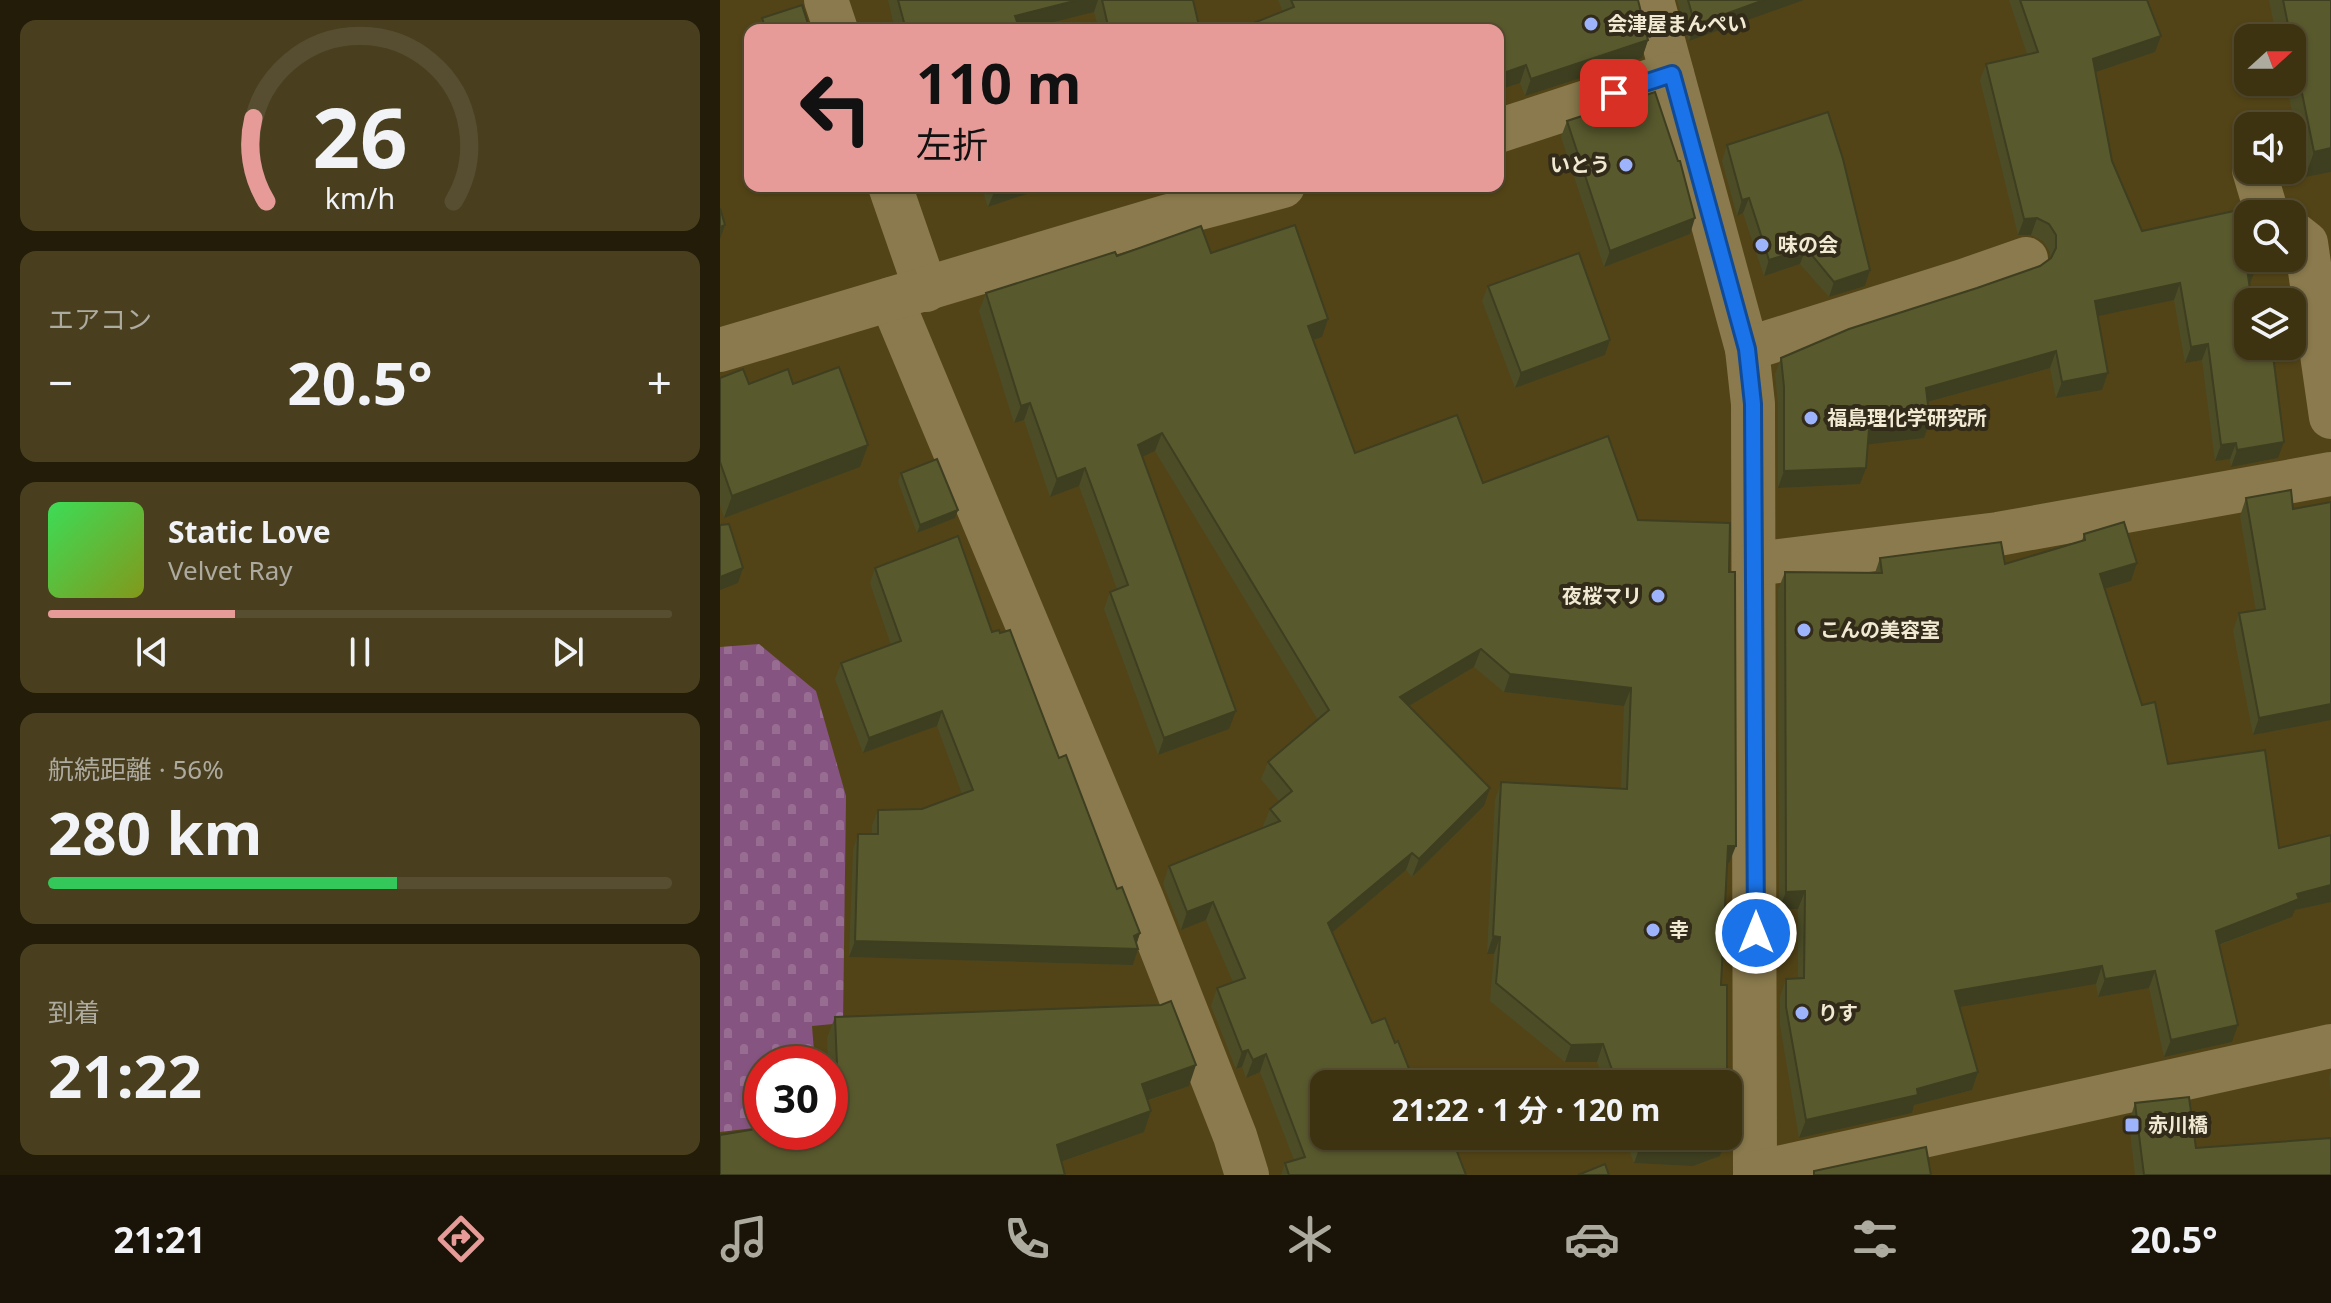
<!DOCTYPE html>
<html lang="ja">
<head>
<meta charset="utf-8">
<style>
	:root { --surface:#3e3311; --page:#493f1f; --text:#f1f3f6; --muted:#adaa9f; --line:#574e31; --accent:#e69b98 }
	body { margin:0; font-family:"Noto Sans","Noto Sans JP",sans-serif; background:var(--page); color:var(--text); height:100vh; display:flex; flex-direction:column; font-size:30px; white-space:nowrap }
	* { box-sizing:border-box; margin:0 }
	p { font-size:26px; color:var(--muted) }
	.icon { flex:none; width:44px; height:44px; fill:none; stroke:currentColor; stroke-width:2; stroke-linecap:round; stroke-linejoin:round }
	.map { position:relative; flex:1; overflow:hidden }
	.drawer { display:flex; flex-direction:column; gap:20px; padding:20px; background:#221c09; width:720px }
	.drawer>* { flex:none }
	.banner { position:absolute; left:24px; top:24px; width:760px; height:168px; border-radius:16px; box-shadow:0 2px 6px #0004,0 0 0 2px var(--line); background:#e69b98; color:#111; overflow:hidden }
	.needle { width:52px; rotate:69deg }
	.tools { position:absolute; left:1514px; top:24px; display:grid; gap:16px }
	.tools a { display:grid; place-items:center; width:72px; height:72px; border-radius:16px; background:var(--surface); box-shadow:0 2px 6px #0004,0 0 0 2px var(--line); font-size:40px }
	.speed { position:absolute; left:24px; top:1046px; display:flex; gap:16px; font-size:40px; font-weight:700; text-align:center }
	.speed>* { display:grid; place-content:center; width:104px; height:104px; border-radius:50%; background:var(--surface); box-shadow:0 2px 6px #0004,0 0 0 2px var(--line); line-height:1 }
	.speed .limit { border:12px solid #d22; background:#fff; color:#111 }
	.pin { position:absolute; display:grid; place-items:center; width:68px; height:68px; color:#fff; margin:-34px; border-radius:16px; box-shadow:0 4px 12px #0006 }
	.me { position:absolute; width:88px; margin:-44px; rotate:0deg; stroke-linejoin:round; filter:drop-shadow(0 0 6px #0008) }
	.turn { display:flex; align-items:center; gap:28px; height:168px; padding:0 40px; font-size:36px }
	.turn .icon { width:104px; height:104px; stroke-width:2.5 }
	.turn b { display:block; font-size:56px; line-height:68px }
	.big { font-size:60px; font-weight:700; line-height:1.1 }
	.drawer .widget { flex:1; display:flex; flex-direction:column; justify-content:center; gap:12px; min-width:0; padding:0 28px; border-radius:16px; background:var(--page) }
	.drawer .dial { align-items:center; gap:0 }
	.dial svg { height:208px; overflow:visible; fill:none; stroke:var(--line); stroke-width:7; stroke-linecap:round; text-anchor:middle }
	.dial text { fill:var(--text); stroke:none }
	.song { display:flex; align-items:center; gap:24px }
	.cover { width:96px; height:96px; border-radius:12px; background:linear-gradient(135deg,hsl(130 70% 55%),hsl(70 70% 35%)) }
	.played { height:8px; border-radius:4px; background:linear-gradient(90deg,var(--accent) 30%,var(--line) 30%) }
	.keys { display:flex; justify-content:space-around; direction:ltr }
	.heat { display:flex; justify-content:space-between; align-items:center; font-size:44px; direction:ltr }
	.charge { height:12px; border-radius:6px; background:linear-gradient(90deg,#34c759 56%,var(--line) 0) }
	.trip { position:absolute; left:590px; top:1070px; width:432px; height:80px; border-radius:16px; background:var(--surface); box-shadow:0 2px 6px #0004,0 0 0 2px var(--line); font-weight:700; line-height:80px; text-align:center }
	.menu { display:flex; height:128px; justify-content:space-around; align-items:center; background:#191407; color:var(--muted) }
	.menu .icon { width:56px; height:56px }
	.menu .on { color:var(--accent) }
	.menu b { font-size:36px; color:var(--text) }
	main { display:flex; flex:1; min-height:0 }
	.map>svg:first-child { display:block }
</style>
</head>
<body>
<main>
<section class="drawer">
<div class="widget dial"><svg viewBox="0 0 100 80">
<path d="M14 69A42 42 0 1 1 86 69"/>
<path d="M14 69A42 42 0 0 1 9 37" stroke="#e69b98"/>
<text x="50" y="56" font-size="32" font-weight="700">26</text>
<text x="50" y="72" font-size="11">km/h</text>
</svg></div>
<div class="widget"><p>エアコン</p>
<div class="heat"><a>−</a><b class="big">20.5°</b><a>+</a></div>
</div>
<div class="widget">
<div class="song"><i class="cover"></i><div><b>Static Love</b><p>Velvet Ray</p></div></div>
<div class="played"></div>
<div class="keys"><svg class="icon" aria-label="previous" viewBox="0 0 24 24"><path d="M18 5L8 12l10 7zM5 5v14"/></svg><svg class="icon" aria-label="pause" viewBox="0 0 24 24"><path d="M8 5v14M16 5v14"/></svg><svg class="icon" aria-label="next" viewBox="0 0 24 24"><path d="M6 5l10 7-10 7zM19 5v14"/></svg></div>
</div>
<div class="widget"><p>航続距離 · 56%</p><b class="big">280 km</b><div class="charge"></div></div>
<div class="widget"><p>到着</p><b class="big">21:22</b></div>
</section>
<div class="map">
<svg width="1611" height="1175" viewBox="0 0 1611 1175">
	<defs>
		<pattern id="cemetery-stones" width="16" height="16" patternUnits="userSpaceOnUse" patternTransform="scale(2)"><rect width="16" height="16" fill="#865481"/><path d="M2 7V4a2 2 0 0 1 4 0v3zM10 15v-3a2 2 0 0 1 4 0v3z" fill="#986d92"/></pattern>
	</defs>
	<rect width="100%" height="100%" fill="#534417"/>
	<polygon fill="url(#cemetery-stones)" points="39,644 96,691 126,796 123,1023 92,1026 95,1064 42,1064 42,1127 0,1132 0,647"/>
	<g fill="none" stroke-linecap="round" stroke-linejoin="round">
		<g stroke="#8a7a4d" stroke-width="44">
			<polyline points="106,0 116,30"/>
			<polyline points="932,0 1027,349 1033,404 1035,1173"/>
			<polyline points="778,131 952,74"/>
			<polyline points="1534,170 1547,214"/>
			<polyline points="170,186 206,290"/>
			<polyline points="1572,232 1586,243 1611,417"/>
			<polyline points="171,299 422,899 515,1136 527,1175"/>
			<polyline points="1027,349 1243,281 1306,259"/>
			<polyline points="0,350 445,217 563,186"/>
			<polyline points="1035,564 1278,534 1611,474"/>
		</g>
		<polyline stroke="#8a7a4d" stroke-width="44" points="1035,1175 1035,1173 1611,1046"/>
	</g>
	<g fill="#4c4d27">
		<polygon points="168,0 473,0 480,30 379,30 374,12 302,30 175,30"/>
		<polygon points="558,0 918,0 928,40 922,58 805,96 800,83 778,90 778,30 563,12"/>
		<polygon points="957,0 1084,0 969,41"/>
		<polygon points="1289,0 1427,0 1435,52 1375,72 1392,161 1422,231 1536,267 1529,284 1558,458 1511,467 1510,459 1495,461 1482,360 1465,363 1454,300 1377,316 1388,373 1382,390 1336,398 1330,368 1208,402 1210,422 1204,438 1147,444 1140,484 1058,488 1058,404 1055,374 1061,358 1320,266 1330,259 1330,252 1323,241 1311,235 1298,235 1260,80 1266,64 1307,54"/>
		<polygon points="1549,0 1611,0 1611,172 1585,177 1566,82 1572,82 1572,38 1557,38"/>
		<polygon points="42,18 90,30 38,30"/>
		<polygon points="847,121 970,234 884,267 841,137"/>
		<polygon points="1007,145 1150,270 1145,286 1109,297 1080,264 1044,276 1023,213 1017,216 1002,161"/>
		<polygon points="261,186 330,186 268,207"/>
		<polygon points="491,253 602,337 593,340 635,453 918,520 1009,572 1009,863 1007,863 1001,985 1007,1084 885,1084 877,1062 845,1062 770,1001 774,954 767,954 775,800 781,782 901,788 904,706 784,692 754,667 689,706 764,806 692,877 686,870 612,932 604,1084 746,1175 561,1175 565,1163 574,1160 540,1072 526,1078 522,1067 516,1069 491,1006 497,988 513,982 486,920 461,930 443,884 449,866 544,828 543,826 550,809 559,801 541,779 548,762 598,720 435,451 422,457 509,729 438,755 384,609 390,592 397,589 359,486 330,497 304,420 294,423 259,311 266,293 397,256"/>
		<polygon points="768,286 890,340 885,355 795,388 762,301"/>
		<polygon points="0,378 29,384 73,384 140,467 4,518 0,505"/>
		<polygon points="181,473 238,510 235,518 197,533 178,481"/>
		<polygon points="1526,498 1573,509 1611,720 1533,735 1513,631 1519,613 1536,611 1520,516"/>
		<polygon points="1364,534 1417,563 1411,581 1385,589 1422,705 1448,764 1559,848 1611,835 1611,902 1575,910 1572,917 1500,945 1512,1042 1444,1057 1429,988 1378,997 1376,984 1239,1007 1258,1072 1252,1090 1194,1105 1192,1113 1079,1138 1060,1025 1060,997 1066,979 1078,978 1078,909 1059,909 1058,590 1065,572 1155,573 1160,558 1285,564 1362,541"/>
		<polygon points="155,568 272,632 339,758 397,889 420,933 416,944 418,949 413,965 129,957 133,850 138,834 152,834 152,825 158,810 202,809 242,794 217,726 143,753 115,679 121,663 171,645 150,583"/>
		<polygon points="115,1017 469,1086 428,1101 431,1111 424,1132 341,1162 111,1115 110,1064 108,1064 107,1038"/>
		<polygon points="1611,1071 1611,1092 1609,1077"/>
		<polygon points="1415,1103 1476,1148 1611,1175 1415,1175 1409,1122"/>
		<polygon points="904,1136 1006,1136 1000,1156 973,1166 914,1163"/>
	</g>
	<g fill="#3e3e20">
		<polygon points="358,0 378,0 374,12 302,30 290,30 295,16"/>
		<polygon points="1044,0 1084,0 969,41 975,25"/>
		<polygon points="1441,36 1435,52 1367,75 1373,59"/>
		<polygon points="928,40 922,58 805,96 811,79"/>
		<polygon points="806,65 800,83 778,90 778,75"/>
		<polygon points="1611,148 1611,172 1585,177 1594,152"/>
		<polygon points="286,186 330,186 268,207 275,190"/>
		<polygon points="1029,198 1023,213 1017,216 1022,200"/>
		<polygon points="975,218 970,234 884,267 890,251"/>
		<polygon points="1317,218 1311,235 1298,235 1304,219"/>
		<polygon points="5,225 0,239 0,227"/>
		<polygon points="1086,248 1080,264 1044,276 1049,260"/>
		<polygon points="1536,267 1530,284 1521,286 1527,269"/>
		<polygon points="1150,270 1145,286 1109,297 1114,282"/>
		<polygon points="1460,283 1454,300 1369,318 1375,301"/>
		<polygon points="608,319 602,337 581,344 588,326"/>
		<polygon points="890,340 885,355 795,388 801,373"/>
		<polygon points="1488,344 1482,360 1465,363 1471,347"/>
		<polygon points="1336,351 1330,368 1200,404 1206,388"/>
		<polygon points="1388,373 1382,390 1336,398 1342,382"/>
		<polygon points="310,403 304,420 294,423 301,406"/>
		<polygon points="1210,422 1204,438 1143,445 1149,429"/>
		<polygon points="442,433 435,451 411,462 418,445"/>
		<polygon points="1564,442 1558,458 1511,467 1517,450"/>
		<polygon points="1516,443 1510,459 1495,461 1501,445"/>
		<polygon points="148,445 140,467 4,518 12,496"/>
		<polygon points="365,468 359,486 330,497 337,479"/>
		<polygon points="1146,468 1140,484 1058,488 1064,471"/>
		<polygon points="238,510 235,518 197,533 200,525"/>
		<polygon points="1417,563 1411,581 1374,592 1380,574"/>
		<polygon points="23,568 18,583 0,590 0,577"/>
		<polygon points="761,649 754,667 674,715 680,697"/>
		<polygon points="790,674 911,688 904,706 784,692"/>
		<polygon points="1611,704 1611,720 1533,735 1539,718"/>
		<polygon points="222,711 217,726 143,753 149,738"/>
		<polygon points="516,711 509,729 438,755 444,738"/>
		<polygon points="770,788 764,806 692,877 699,859"/>
		<polygon points="1008,846 1016,846 1009,863 1001,864"/>
		<polygon points="692,853 686,870 602,941 608,923"/>
		<polygon points="1611,885 1611,902 1575,910 1572,917 1490,948 1496,931 1577,894"/>
		<polygon points="1085,891 1078,909 1059,909 1066,892"/>
		<polygon points="493,902 486,920 461,930 467,912"/>
		<polygon points="420,933 415,949 418,949 413,965 129,957 135,941 414,936"/>
		<polygon points="773,936 780,937 774,954 767,954"/>
		<polygon points="1382,966 1376,984 1228,1009 1235,991"/>
		<polygon points="1435,971 1429,988 1378,997 1385,979"/>
		<polygon points="1518,1025 1512,1042 1444,1057 1451,1040"/>
		<polygon points="883,1044 877,1062 845,1062 851,1045"/>
		<polygon points="528,1050 522,1067 516,1069 522,1052"/>
		<polygon points="546,1054 540,1072 526,1078 533,1060"/>
		<polygon points="476,1065 469,1086 414,1105 422,1084"/>
		<polygon points="1258,1072 1252,1090 1194,1105 1192,1113 1079,1138 1086,1120"/>
		<polygon points="431,1111 424,1132 329,1166 337,1145"/>
		<polygon points="1006,1138 1000,1156 973,1166 914,1163 920,1146"/>
	</g>
	<g fill="#58592d" stroke="#3e3e20" stroke-width="2">
		<polygon points="178,0 358,0 295,16 300,30 186,30"/>
		<polygon points="382,0 473,0 480,30 389,30"/>
		<polygon points="571,0 918,0 928,40 811,79 806,65 778,75 778,30 516,30 574,7"/>
		<polygon points="968,0 1044,0 975,25"/>
		<polygon points="1300,0 1427,0 1441,36 1373,59 1392,161 1422,231 1523,209 1528,232 1528,258 1534,258 1536,267 1527,269 1532,302 1528,302 1528,346 1539,346 1539,348 1552,347 1564,442 1517,450 1516,443 1501,445 1488,344 1471,347 1460,283 1375,301 1388,373 1342,382 1336,351 1206,388 1210,422 1149,429 1146,468 1064,471 1064,387 1061,358 1129,329 1257,288 1320,266 1331,258 1336,248 1336,235 1329,224 1317,218 1304,219 1266,64 1318,52"/>
		<polygon points="1563,0 1611,0 1611,148 1594,152"/>
		<polygon points="82,5 90,30 46,30 42,18"/>
		<polygon points="935,92 958,161 960,161 975,218 890,251 847,121"/>
		<polygon points="1108,112 1123,159 1150,270 1114,282 1086,248 1049,260 1029,198 1022,200 1007,145"/>
		<polygon points="273,186 286,186 275,190"/>
		<polygon points="0,208 5,225 0,227"/>
		<polygon points="575,225 608,319 588,326 635,453 737,415 763,483 888,436 918,520 1010,523 1009,572 1015,572 1016,846 1008,846 1001,985 1007,985 1007,1084 897,1084 883,1044 851,1045 776,983 780,937 773,936 781,782 907,789 911,688 790,674 761,649 680,697 770,788 699,859 692,853 608,923 652,1023 665,1018 675,1043 678,1041 695,1084 604,1084 604,1136 731,1136 746,1175 569,1175 565,1163 585,1157 546,1054 533,1060 528,1050 522,1052 497,988 525,978 493,902 467,912 449,866 560,821 550,809 572,791 548,762 609,710 442,433 418,445 516,711 444,738 390,592 408,585 365,468 337,479 310,403 301,406 266,293 395,252 397,256 481,226 491,253"/>
		<polygon points="859,253 890,340 801,373 768,286"/>
		<polygon points="119,367 148,445 12,496 0,462 0,378 23,369 29,384 68,369 73,384"/>
		<polygon points="217,459 238,510 200,525 181,473"/>
		<polygon points="1571,490 1573,509 1611,502 1611,704 1539,718 1519,613 1545,609 1526,498"/>
		<polygon points="1404,522 1417,563 1380,574 1422,705 1435,702 1448,764 1545,750 1559,848 1611,835 1611,885 1577,894 1579,899 1496,931 1518,1025 1451,1040 1435,971 1385,979 1382,966 1235,991 1258,1072 1197,1089 1198,1095 1086,1120 1066,1007 1066,979 1084,978 1085,891 1066,892 1065,572 1162,573 1160,558 1281,542 1285,564 1365,540 1364,534"/>
		<polygon points="9,524 23,568 0,577 0,525"/>
		<polygon points="238,536 272,632 279,630 280,633 290,630 339,758 346,755 397,889 402,887 420,933 414,936 418,949 135,941 138,834 158,834 158,810 202,809 253,790 222,711 149,738 121,663 181,641 155,568"/>
		<polygon points="451,1001 476,1065 422,1084 431,1111 337,1145 345,1175 0,1175 0,1135 42,1128 42,1132 110,1132 110,1116 119,1114 115,1017 441,1005"/>
		<polygon points="1469,1097 1476,1148 1611,1138 1611,1175 1424,1175 1415,1103"/>
		<polygon points="916,1136 1006,1136 1006,1138 980,1148 920,1146"/>
		<polygon points="1206,1147 1211,1175 1093,1175 1094,1175 1094,1171"/>
		<polygon points="885,1164 889,1175 858,1175"/>
	</g>
	<g fill="none" stroke-linecap="round" stroke-linejoin="round">
		<g stroke="#114b97" stroke-width="20">
			<polyline id="route" points="894,93 952,74 1027,349 1033,404 1036,933"/>
		</g>
		<use href="#route" stroke="#1a73e8" stroke-width="14"/>
	</g>
	<g fill="#9db4fd" stroke="#322b19" stroke-width="3">
		<circle cx="871" cy="24" r="8"/>
		<circle cx="906" cy="165" r="8"/>
		<circle cx="1042" cy="245" r="8"/>
		<circle cx="1091" cy="418" r="8"/>
		<circle cx="938" cy="596" r="8"/>
		<circle cx="1084" cy="630" r="8"/>
		<circle cx="933" cy="930" r="8"/>
		<circle cx="1082" cy="1013" r="8"/>
		<rect x="1404" y="1117" width="16" height="16" rx="4"/>
	</g>
	<g text-anchor="middle" stroke-width="8" stroke-linejoin="round" paint-order="stroke">
		<g font-size="20" font-weight="bold" fill="#f1e9d2" stroke="#322b19" text-anchor="start">
			<text x="887" y="31">会津屋まんぺい</text>
			<text x="890" y="172" text-anchor="end">いとう</text>
			<text x="1058" y="252">味の会</text>
			<text x="1107" y="425">福島理化学研究所</text>
			<text x="922" y="603" text-anchor="end">夜桜マリ</text>
			<text x="1100" y="637">こんの美容室</text>
			<text x="949" y="937">幸</text>
			<text x="1098" y="1020">りす</text>
			<text x="1428" y="1132">赤川橋</text>
		</g>
	</g>
</svg>
<div class="tools">
<a><svg class="needle" viewBox="-14 -14 28 28"><path d="M0-13l5 13h-10z" fill="#e53935"/><path d="M0 13l5-13h-10z" fill="#adaa9f"/></svg></a>
<a><svg class="icon" aria-label="sound" viewBox="0 0 24 24"><path d="M4 9h4l5-4v14l-5-4H4zM17 9q2 3 0 6"/></svg></a>
<a><svg class="icon" aria-label="search" viewBox="0 0 24 24"><circle cx="10" cy="10" r="6"/><path d="M15 15l6 6"/></svg></a>
<a><svg class="icon" aria-label="layers" viewBox="0 0 24 24"><path d="M12 4l9 5-9 5-9-5zM3 14l9 5 9-5"/></svg></a>
</div>
<div class="speed"><div class="limit">30</div></div>
<div class="pin" style="left:894px;top:93px;background:#d93025"><svg class="icon" aria-label="arrive" viewBox="0 0 24 24"><path d="M6 21V4h12l-3 4 3 4H6"/></svg></div>
<svg class="me" style="left:1036px;top:933px" viewBox="-20 -20 40 40"><circle r="17" fill="#1a73e8" stroke="#fff" stroke-width="3"/><path d="M0-11L8 9 0 5-8 9z" fill="#fff"/></svg>
<div class="trip">21:22 · 1 分 · 120 m</div>
<div class="banner">
<div class="turn"><svg class="icon" aria-label="left" viewBox="0 0 24 24"><path d="M17 20v-9H6M10 6l-5 5 5 5"/></svg><div><b>110 m</b>左折</div></div>
</div>
</div>
</main>
<nav class="menu">
<b>21:21</b>
<svg class="icon on" aria-label="directions" viewBox="0 0 24 24"><path d="M12 3l9 9-9 9-9-9zM9 14v-3h6M13 9l2 2-2 2"/></svg>
<svg class="icon" aria-label="music" viewBox="0 0 24 24"><path d="M9 18V5l10-2v13"/><circle cx="6" cy="18" r="3"/><circle cx="16" cy="16" r="3"/></svg>
<svg class="icon" aria-label="phone" viewBox="0 0 24 24"><path d="M5 4h4l2 5-3 2q2 4 5 5l2-3 5 2v4C11 20 4 13 5 4z"/></svg>
<svg class="icon" aria-label="climate" viewBox="0 0 24 24"><path d="M12 3v18M4 7l16 10M4 17L20 7"/></svg>
<svg class="icon" aria-label="car" viewBox="0 0 24 24"><path d="M5 17H2v-5l4-1 3-4h7l3 4 3 1v5h-3M9 17h6M6 11h13"/><circle cx="7" cy="17" r="2"/><circle cx="17" cy="17" r="2"/></svg>
<svg class="icon" aria-label="filters" viewBox="0 0 24 24"><path d="M4 7h16M4 17h16"/><circle cx="9" cy="7" r="2"/><circle cx="15" cy="17" r="2"/></svg>
<b>20.5°</b>
</nav>
</body>
</html>
